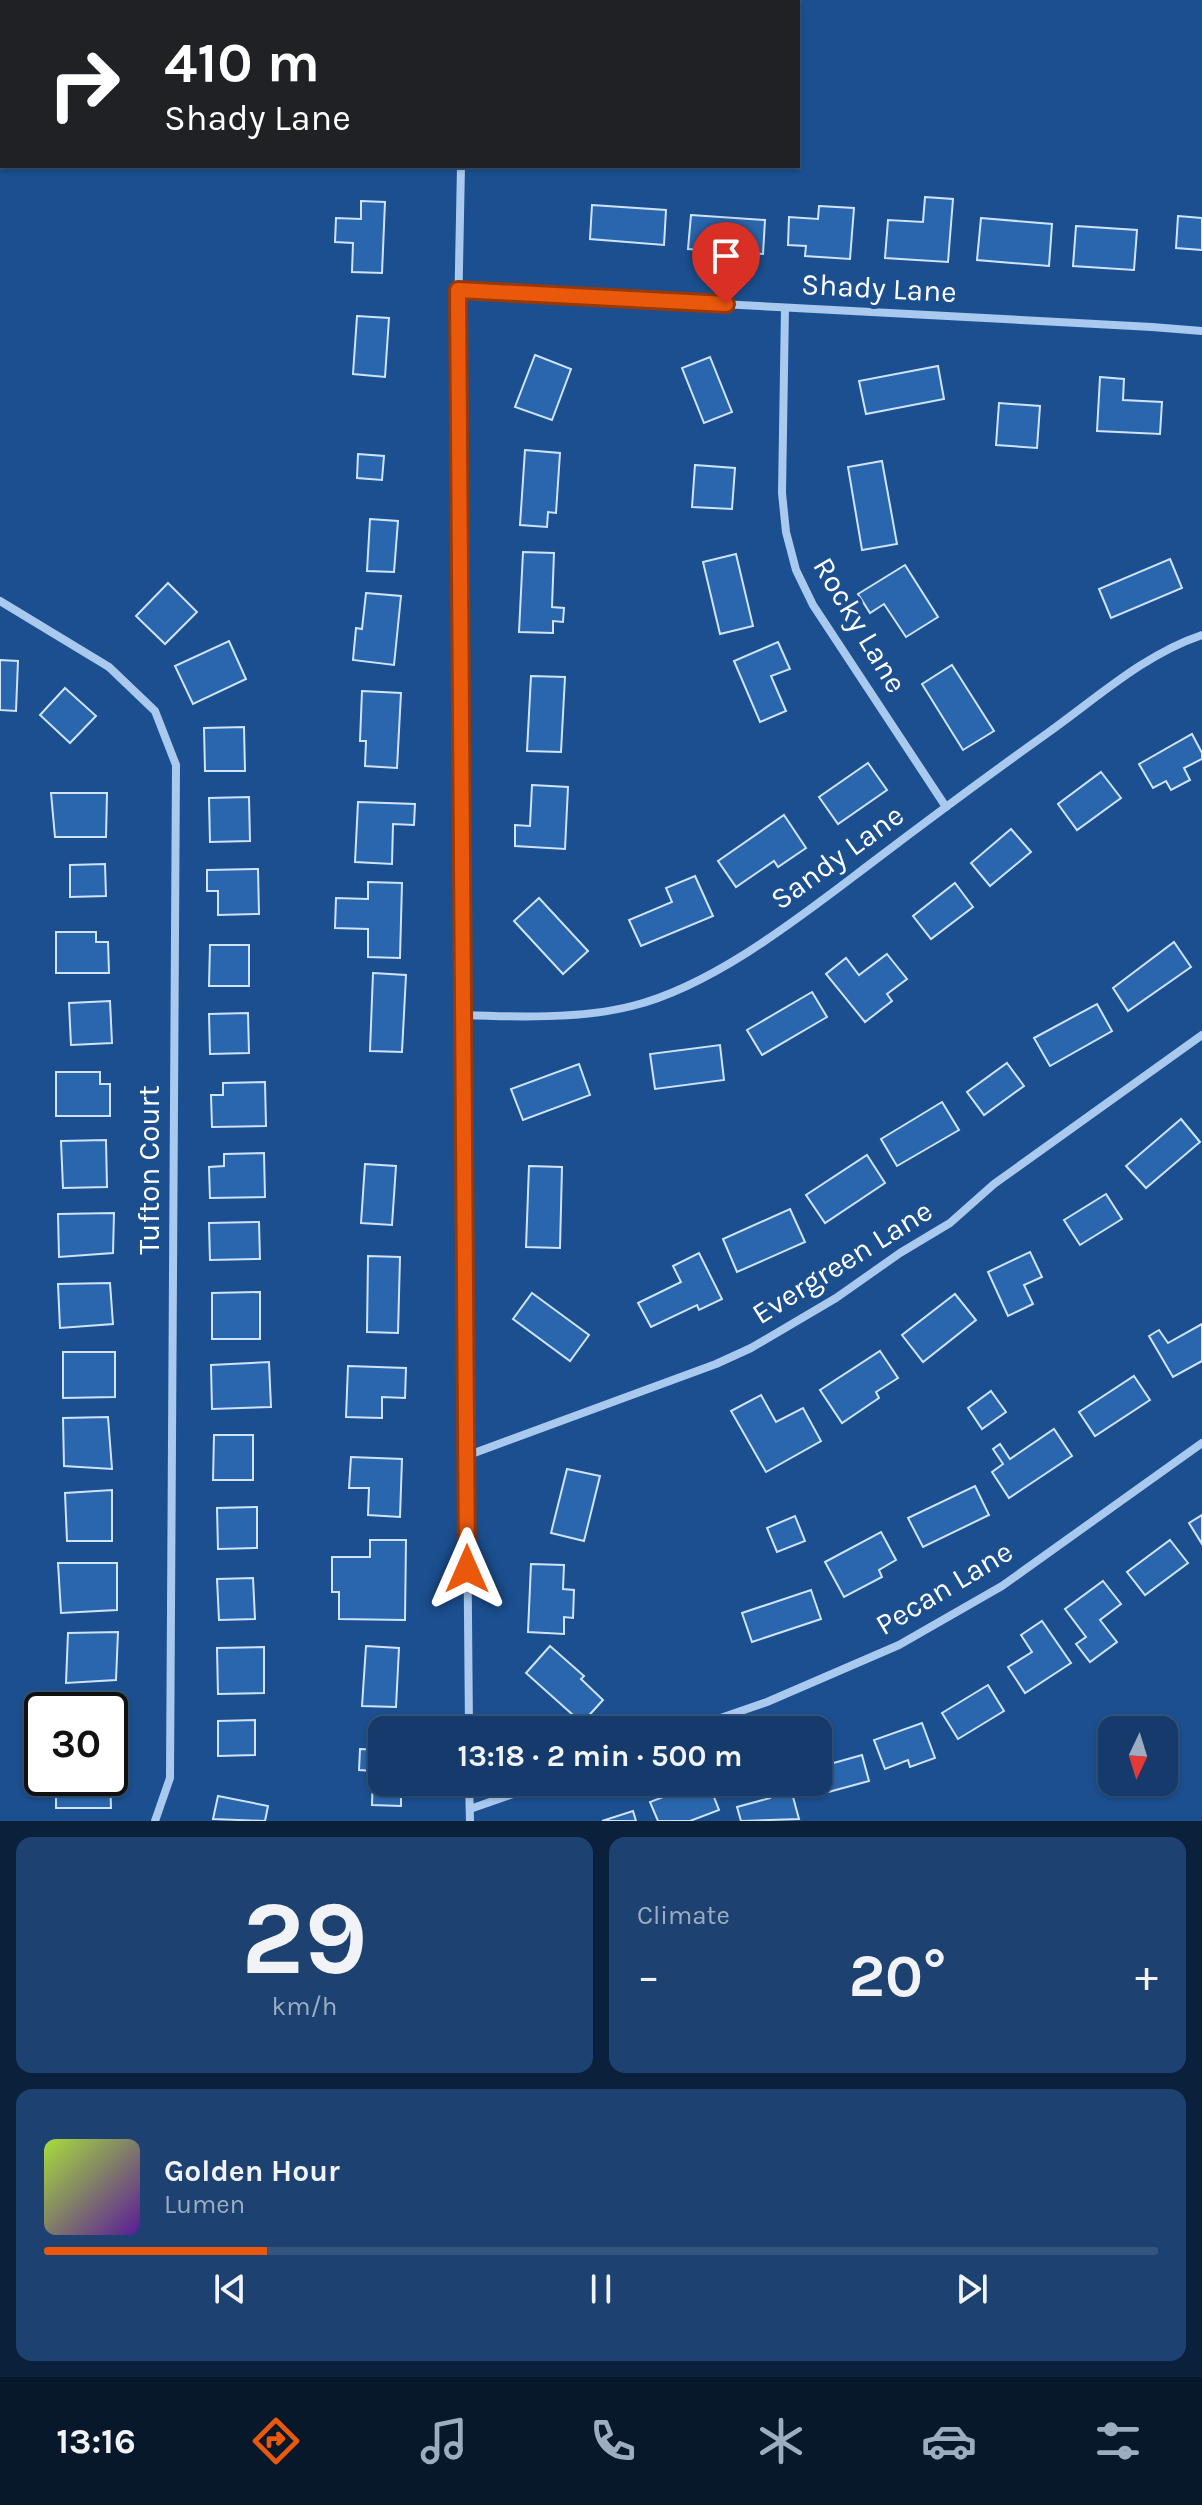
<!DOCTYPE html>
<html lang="en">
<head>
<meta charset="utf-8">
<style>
	:root { --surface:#143b6b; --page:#1d4271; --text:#f1f3f6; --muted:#9dadc1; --line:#33557e; --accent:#ea580c }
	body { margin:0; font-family:Karla,sans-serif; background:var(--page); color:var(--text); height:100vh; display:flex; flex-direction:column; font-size:30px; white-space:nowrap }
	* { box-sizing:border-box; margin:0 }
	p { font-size:26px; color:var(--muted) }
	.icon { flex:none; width:44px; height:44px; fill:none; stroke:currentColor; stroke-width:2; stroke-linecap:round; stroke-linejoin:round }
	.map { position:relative; height:1821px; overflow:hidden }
	.details { display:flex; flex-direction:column; gap:16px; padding:16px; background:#0b203b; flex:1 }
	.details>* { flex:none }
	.top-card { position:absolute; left:0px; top:0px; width:800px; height:168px; box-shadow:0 2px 6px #0004,0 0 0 2px var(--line); background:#202124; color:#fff; overflow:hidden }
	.needle { width:52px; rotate:184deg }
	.controls { position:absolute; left:1098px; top:1716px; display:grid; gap:16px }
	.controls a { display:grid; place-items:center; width:80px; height:80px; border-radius:16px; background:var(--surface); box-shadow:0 2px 6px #0004,0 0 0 2px var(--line); font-size:40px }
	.speed { position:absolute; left:24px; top:1692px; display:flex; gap:16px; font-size:40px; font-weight:700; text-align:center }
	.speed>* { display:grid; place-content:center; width:104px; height:104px; border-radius:50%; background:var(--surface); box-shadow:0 2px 6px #0004,0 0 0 2px var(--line); line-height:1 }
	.speed .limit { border:4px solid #111; border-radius:12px; background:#fff; color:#111 }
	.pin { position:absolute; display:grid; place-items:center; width:68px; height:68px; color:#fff; margin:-82px -34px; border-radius:50% 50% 50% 0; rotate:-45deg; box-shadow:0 0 8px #0007 }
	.pin .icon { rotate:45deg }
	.me { position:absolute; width:88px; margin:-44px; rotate:0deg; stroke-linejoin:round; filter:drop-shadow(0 0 6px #0008) }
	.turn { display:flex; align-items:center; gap:28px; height:168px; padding:0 32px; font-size:36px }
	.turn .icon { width:104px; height:104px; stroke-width:2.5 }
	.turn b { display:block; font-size:56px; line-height:68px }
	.big { font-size:60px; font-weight:700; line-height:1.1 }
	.details .card { flex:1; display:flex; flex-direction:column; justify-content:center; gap:12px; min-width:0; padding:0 28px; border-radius:16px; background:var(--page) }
	.details .dial { align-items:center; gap:0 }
	.dial b { font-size:104px; line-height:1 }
	.song { display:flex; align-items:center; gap:24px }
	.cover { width:96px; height:96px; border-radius:12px; background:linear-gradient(135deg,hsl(80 70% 55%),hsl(270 70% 35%)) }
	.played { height:8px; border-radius:4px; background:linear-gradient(90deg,var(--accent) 20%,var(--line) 20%) }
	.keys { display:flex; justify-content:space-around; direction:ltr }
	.heat { display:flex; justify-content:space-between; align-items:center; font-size:44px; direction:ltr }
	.details .tiles { flex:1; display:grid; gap:16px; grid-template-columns:1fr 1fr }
	.card:last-child { grid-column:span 2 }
	.trip { position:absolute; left:368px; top:1716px; width:464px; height:80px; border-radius:16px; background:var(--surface); box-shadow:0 2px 6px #0004,0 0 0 2px var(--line); font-weight:700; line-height:80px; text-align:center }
	.tab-bar { display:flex; height:128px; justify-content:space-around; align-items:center; background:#08182b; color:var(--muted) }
	.tab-bar .icon { width:56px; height:56px }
	.tab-bar .selected { color:var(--accent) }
	.tab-bar b { font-size:36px; color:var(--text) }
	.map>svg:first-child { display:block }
</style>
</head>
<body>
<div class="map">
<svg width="1202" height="1821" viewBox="0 0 1202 1821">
	<rect width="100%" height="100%" fill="#1b4f8f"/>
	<g fill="#2a66ad" stroke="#cfe3fa" stroke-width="2">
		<polygon points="925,197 953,199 948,262 885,258 888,220 923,222"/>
		<polygon points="361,201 385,202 382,273 352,272 353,243 335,242 336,218 361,219"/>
		<polygon points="592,205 666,210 664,245 590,239"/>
		<polygon points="819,206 854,208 850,259 805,256 806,246 788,245 789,217 818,219"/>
		<polygon points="691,215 765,220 763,254 688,249"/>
		<polygon points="1178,216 1202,218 1202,250 1176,248"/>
		<polygon points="981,218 1052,224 1049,266 977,260"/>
		<polygon points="1076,226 1137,230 1134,270 1073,266"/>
		<polygon points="357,316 389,318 385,377 353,374"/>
		<polygon points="535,355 571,369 552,420 515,407"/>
		<polygon points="710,357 732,412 704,423 682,368"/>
		<polygon points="938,366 944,399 866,414 859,381"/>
		<polygon points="1100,377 1124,379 1123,400 1162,402 1160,434 1097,431"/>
		<polygon points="999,403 1040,406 1037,448 996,445"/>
		<polygon points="525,450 560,453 556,513 548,512 547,527 520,525"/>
		<polygon points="358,454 384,456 382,480 357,478"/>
		<polygon points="882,461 897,544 862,550 848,467"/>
		<polygon points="695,465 735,468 732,509 692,507"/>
		<polygon points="370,519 398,521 394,572 367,571"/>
		<polygon points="523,552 554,553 552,607 564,608 563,622 553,621 553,633 519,632"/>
		<polygon points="736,554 753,626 720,634 703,562"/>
		<polygon points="1170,559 1182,588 1111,618 1099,589"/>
		<polygon points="905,565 938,617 906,637 884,604 870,613 858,594"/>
		<polygon points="168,583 197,612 165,644 136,616"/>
		<polygon points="366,593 401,596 394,665 353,660 356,628 362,629"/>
		<polygon points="229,641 246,679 193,704 175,666"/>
		<polygon points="778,642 790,669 771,676 786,711 760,722 734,661"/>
		<polygon points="0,660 18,661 16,711 0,710"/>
		<polygon points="952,665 994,731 963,750 922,684"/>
		<polygon points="531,676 565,677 561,752 527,751"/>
		<polygon points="65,688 96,716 70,743 40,715"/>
		<polygon points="362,691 401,693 397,768 365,766 366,741 360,741"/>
		<polygon points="244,727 245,771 205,771 204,728"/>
		<polygon points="1192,734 1202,753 1202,759 1184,768 1190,780 1171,790 1166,781 1153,788 1139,764"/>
		<polygon points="868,763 887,790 838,824 819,797"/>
		<polygon points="1101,772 1121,798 1077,830 1058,804"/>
		<polygon points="532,785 568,787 565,849 515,846 515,825 530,826"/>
		<polygon points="51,793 107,793 106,837 55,837"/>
		<polygon points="249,797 250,841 210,842 209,798"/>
		<polygon points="358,802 415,804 414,825 393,824 392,864 355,862"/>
		<polygon points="784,815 806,848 778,867 774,861 736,887 718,861"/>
		<polygon points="1011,829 1031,852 990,886 971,863"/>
		<polygon points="105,864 106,896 70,897 70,865"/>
		<polygon points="258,869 259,914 218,915 218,891 207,891 207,870"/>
		<polygon points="695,876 713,916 641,946 629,920 672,902 666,888"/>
		<polygon points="368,882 402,883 400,958 368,957 368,929 335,928 336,898 368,899"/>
		<polygon points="955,883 973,907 931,939 913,916"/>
		<polygon points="539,898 588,951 563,974 514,921"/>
		<polygon points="56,932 96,932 96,942 108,942 109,973 56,973"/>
		<polygon points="1174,942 1191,967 1128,1011 1113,988"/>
		<polygon points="210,945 249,945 249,986 209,986"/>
		<polygon points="887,954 907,979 887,994 892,1001 865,1022 826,974 846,958 859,975"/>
		<polygon points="373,973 406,975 402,1052 370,1051"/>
		<polygon points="812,992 827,1017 762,1055 747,1030"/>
		<polygon points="110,1001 112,1043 71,1045 69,1003"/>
		<polygon points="1097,1004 1112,1031 1050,1066 1034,1038"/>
		<polygon points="248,1013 249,1053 210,1054 209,1014"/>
		<polygon points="720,1045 724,1080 655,1089 650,1054"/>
		<polygon points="1007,1063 1024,1086 984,1115 967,1092"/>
		<polygon points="579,1064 590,1095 523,1120 511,1089"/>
		<polygon points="56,1072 100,1072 100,1084 110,1084 110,1116 56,1116"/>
		<polygon points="265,1082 266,1126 212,1127 211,1095 223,1095 223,1083"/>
		<polygon points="942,1102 959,1130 897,1166 881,1139"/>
		<polygon points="1181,1119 1200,1142 1146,1188 1126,1166"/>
		<polygon points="106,1140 107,1187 63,1188 61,1141"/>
		<polygon points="264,1153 265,1197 210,1198 209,1167 224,1166 224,1154"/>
		<polygon points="867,1155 885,1183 825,1223 806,1195"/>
		<polygon points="365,1164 396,1166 392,1225 361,1223"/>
		<polygon points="529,1166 562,1167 560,1248 526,1247"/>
		<polygon points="1106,1194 1122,1219 1080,1245 1064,1220"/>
		<polygon points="790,1209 805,1242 737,1272 723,1239"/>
		<polygon points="114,1213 113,1253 59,1257 58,1214"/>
		<polygon points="259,1222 260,1259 210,1260 209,1223"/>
		<polygon points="1030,1252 1042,1277 1024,1285 1033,1304 1008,1316 988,1272"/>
		<polygon points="699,1253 722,1299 699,1310 697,1305 651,1327 638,1303 681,1282 673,1266"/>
		<polygon points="368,1256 400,1257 398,1333 367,1332"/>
		<polygon points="110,1283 113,1324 60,1328 58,1284"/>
		<polygon points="260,1292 260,1339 212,1339 212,1293"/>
		<polygon points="532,1293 589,1335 570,1361 513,1319"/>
		<polygon points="955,1294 976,1320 923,1362 902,1335"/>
		<polygon points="1202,1324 1202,1361 1173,1377 1149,1336 1159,1330 1168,1343"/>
		<polygon points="880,1351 898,1378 876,1392 879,1398 842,1423 820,1390"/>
		<polygon points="63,1352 115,1352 115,1397 63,1398"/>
		<polygon points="269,1362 271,1407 212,1409 211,1365"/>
		<polygon points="348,1366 406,1368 405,1398 382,1397 382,1418 346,1417"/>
		<polygon points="1134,1376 1150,1400 1095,1436 1079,1412"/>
		<polygon points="991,1391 1006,1412 982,1429 968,1408"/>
		<polygon points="761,1395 776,1422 803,1408 821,1441 766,1472 731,1411"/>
		<polygon points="108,1417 112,1469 64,1466 63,1418"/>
		<polygon points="1054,1429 1072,1456 1009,1498 992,1472 1003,1464 993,1449 1000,1444 1010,1459"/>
		<polygon points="214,1435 253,1435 253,1480 213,1480"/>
		<polygon points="351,1457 402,1459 400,1517 368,1515 369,1488 349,1488"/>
		<polygon points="567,1469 600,1476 584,1541 551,1533"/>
		<polygon points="975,1486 989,1515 923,1547 908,1518"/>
		<polygon points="112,1490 112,1541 67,1541 65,1493"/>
		<polygon points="257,1507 257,1548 218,1549 217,1508"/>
		<polygon points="1202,1515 1202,1544 1189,1523"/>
		<polygon points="795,1516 805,1541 777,1552 767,1528"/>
		<polygon points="881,1532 896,1560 879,1570 882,1577 844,1597 825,1562"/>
		<polygon points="370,1540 406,1540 405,1620 339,1619 339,1592 332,1592 332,1557 370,1557"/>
		<polygon points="1170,1540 1188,1563 1145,1595 1127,1572"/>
		<polygon points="58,1563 117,1563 117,1610 61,1613"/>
		<polygon points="531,1564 564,1565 563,1589 574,1590 573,1618 564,1617 564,1634 528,1632"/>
		<polygon points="253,1578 255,1619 219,1620 217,1579"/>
		<polygon points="1103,1581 1121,1604 1100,1620 1117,1642 1090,1662 1076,1644 1086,1637 1065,1609"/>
		<polygon points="811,1590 821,1619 752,1642 742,1613"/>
		<polygon points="1042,1621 1071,1663 1025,1693 1008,1667 1032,1652 1021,1635"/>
		<polygon points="118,1632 116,1680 66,1683 68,1633"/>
		<polygon points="366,1646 399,1648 396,1707 362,1706"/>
		<polygon points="550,1646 584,1676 581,1679 603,1700 582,1723 526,1673"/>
		<polygon points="264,1647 264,1693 218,1694 217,1648"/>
		<polygon points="988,1685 1004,1711 958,1739 942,1713"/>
		<polygon points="120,1704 120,1748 110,1748 110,1710 74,1710 75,1706"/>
		<polygon points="255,1720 255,1755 218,1756 218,1721"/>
		<polygon points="922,1723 935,1758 910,1767 908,1760 885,1769 874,1740"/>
		<polygon points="826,1748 830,1764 862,1755 869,1781 810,1797 805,1782 818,1782 818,1750"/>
		<polygon points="360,1749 382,1750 382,1782 401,1782 401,1806 372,1805 373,1771 359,1770"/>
		<polygon points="110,1774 111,1808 56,1808 56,1778 110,1778"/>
		<polygon points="702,1782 708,1782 719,1810 690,1821 658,1821 650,1802"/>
		<polygon points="765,1782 789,1782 799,1819 741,1821 737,1807 770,1798"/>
		<polygon points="218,1796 268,1806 265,1821 213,1819"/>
		<polygon points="633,1811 636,1821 602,1821"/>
	</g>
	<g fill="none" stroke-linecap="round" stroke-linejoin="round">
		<g stroke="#a9c9ee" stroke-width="8">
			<polyline points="461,166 457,368 469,1730"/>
			<polyline points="458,290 1152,327 1202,331"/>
			<polyline points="785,308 782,493 786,532 796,570 813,605 946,807"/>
			<polyline points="0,601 109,667 155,711 176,765 170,1778 155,1821"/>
			<path d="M463,1015c50,2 119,4 169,-9 84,-21 173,-93 242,-145 58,-44 116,-87 175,-129 49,-35 96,-78 153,-97"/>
			<polyline points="466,1456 716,1364 751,1348 836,1298 900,1253 950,1223 994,1184 1202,1035"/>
			<polyline points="686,1730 767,1702 899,1645 1002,1586 1202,1443"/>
			<polyline points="469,1782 470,1821"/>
			<polyline points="470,1809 547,1782"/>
		</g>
	</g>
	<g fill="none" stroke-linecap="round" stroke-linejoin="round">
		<g stroke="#983908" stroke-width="20">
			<polyline id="route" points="467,1569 458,290 726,304"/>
		</g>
		<use href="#route" stroke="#ea580c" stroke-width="14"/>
	</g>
	<g text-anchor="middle" stroke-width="8" stroke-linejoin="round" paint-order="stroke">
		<g font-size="30" fill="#fff" stroke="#1b4f8f">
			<text transform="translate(879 288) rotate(3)" y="10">Shady Lane</text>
			<text transform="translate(860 625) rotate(59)" y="10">Rocky Lane</text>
			<text transform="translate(837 857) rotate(-36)" y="10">Sandy Lane</text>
			<text transform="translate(149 1170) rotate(-90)" y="10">Tufton Court</text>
			<text transform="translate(842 1262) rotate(-32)" y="10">Evergreen Lane</text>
			<text transform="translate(944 1588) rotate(-31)" y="10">Pecan Lane</text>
		</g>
	</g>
</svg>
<div class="controls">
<a><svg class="needle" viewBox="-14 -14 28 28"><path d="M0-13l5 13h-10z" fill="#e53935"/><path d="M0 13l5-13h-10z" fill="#9dadc1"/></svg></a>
</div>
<div class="speed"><div class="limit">30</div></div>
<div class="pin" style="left:726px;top:304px;background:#d93025"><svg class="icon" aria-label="arrive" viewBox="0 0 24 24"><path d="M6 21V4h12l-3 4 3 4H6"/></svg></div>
<svg class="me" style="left:467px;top:1569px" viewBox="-20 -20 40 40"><path d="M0-17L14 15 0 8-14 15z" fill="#ea580c" stroke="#fff" stroke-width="4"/></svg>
<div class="trip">13:18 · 2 min · 500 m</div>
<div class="top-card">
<div class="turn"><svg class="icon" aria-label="right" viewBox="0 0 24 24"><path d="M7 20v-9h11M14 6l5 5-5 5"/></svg><div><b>410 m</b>Shady Lane</div></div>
</div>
</div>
<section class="details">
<div class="tiles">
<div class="card dial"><b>29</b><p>km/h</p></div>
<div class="card"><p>Climate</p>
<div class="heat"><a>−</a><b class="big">20°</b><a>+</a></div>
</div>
<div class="card">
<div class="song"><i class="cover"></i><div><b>Golden Hour</b><p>Lumen</p></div></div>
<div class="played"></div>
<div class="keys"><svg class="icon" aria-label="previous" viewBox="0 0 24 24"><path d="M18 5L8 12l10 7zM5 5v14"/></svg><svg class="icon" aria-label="pause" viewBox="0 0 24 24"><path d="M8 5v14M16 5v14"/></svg><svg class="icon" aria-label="next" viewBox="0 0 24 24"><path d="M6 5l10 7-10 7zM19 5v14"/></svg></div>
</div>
</div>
</section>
<nav class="tab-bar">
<b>13:16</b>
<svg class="icon selected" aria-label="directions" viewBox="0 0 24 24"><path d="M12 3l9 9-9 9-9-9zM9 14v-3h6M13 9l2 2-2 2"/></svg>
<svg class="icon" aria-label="music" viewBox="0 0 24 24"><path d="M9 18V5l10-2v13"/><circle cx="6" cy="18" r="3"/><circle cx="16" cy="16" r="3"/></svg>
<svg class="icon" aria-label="phone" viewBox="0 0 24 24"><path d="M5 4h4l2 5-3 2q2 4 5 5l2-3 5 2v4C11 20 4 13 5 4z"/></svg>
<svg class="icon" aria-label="climate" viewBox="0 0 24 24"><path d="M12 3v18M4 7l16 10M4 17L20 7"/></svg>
<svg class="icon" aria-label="car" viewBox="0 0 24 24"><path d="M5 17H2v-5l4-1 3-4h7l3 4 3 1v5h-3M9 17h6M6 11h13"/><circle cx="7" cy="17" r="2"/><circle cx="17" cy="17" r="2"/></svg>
<svg class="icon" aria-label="filters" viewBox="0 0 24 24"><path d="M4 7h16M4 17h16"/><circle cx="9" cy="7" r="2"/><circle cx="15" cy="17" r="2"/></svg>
</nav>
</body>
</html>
